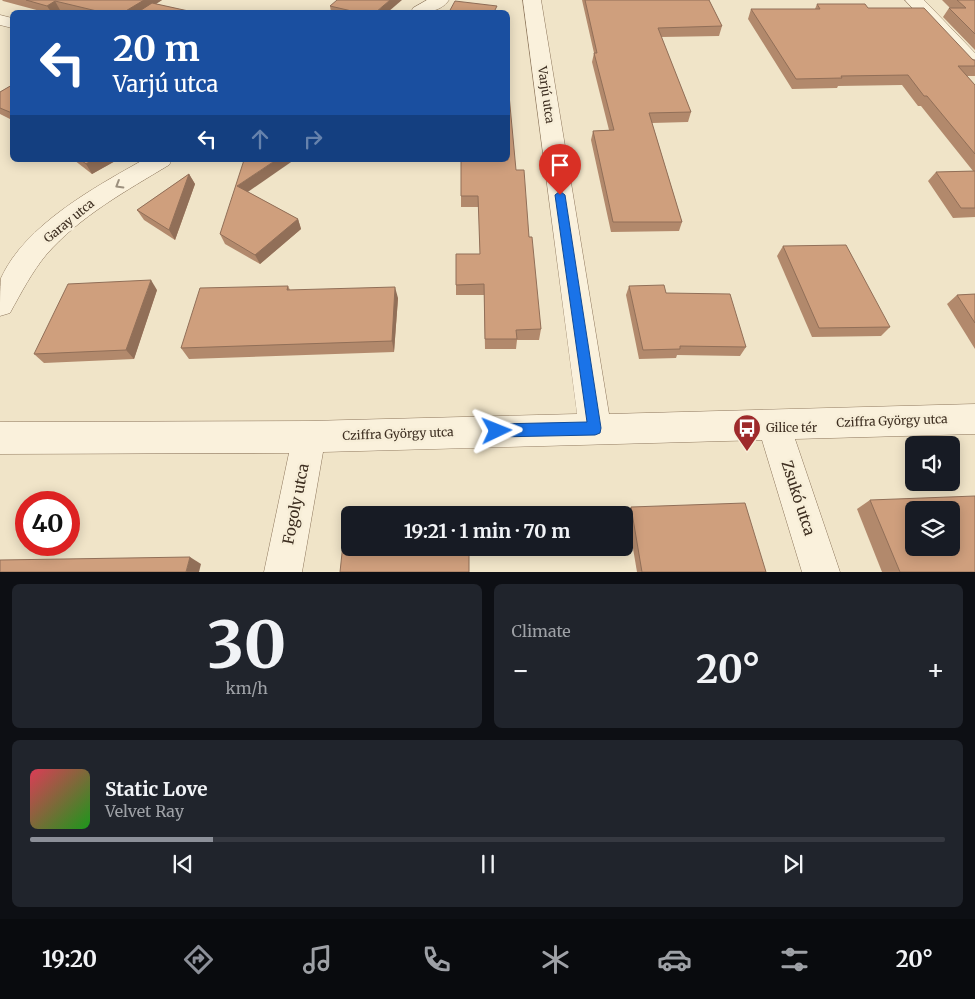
<!DOCTYPE html>
<html lang="en">
<head>
<meta charset="utf-8">
<style>
	:root { --surface:#171b24; --page:#20242c; --text:#f1f3f6; --muted:#9ea1a6; --line:#363941; --accent:#8c9099 }
	body { margin:0; font-family:Merriweather,serif; background:var(--page); color:var(--text); height:100vh; display:flex; flex-direction:column; font-size:19px; white-space:nowrap }
	* { box-sizing:border-box; margin:0 }
	p { font-size:16px; color:var(--muted) }
	.icon { flex:none; width:28px; height:28px; fill:none; stroke:currentColor; stroke-width:2; stroke-linecap:round; stroke-linejoin:round }
	.map { position:relative; height:572px; overflow:hidden }
	.sheet { display:flex; flex-direction:column; gap:12px; padding:12px; background:#0d0f14; flex:1 }
	.sheet>* { flex:none }
	.guide { position:absolute; left:10px; top:10px; width:500px; height:152px; border-radius:8px; box-shadow:0 2px 12px #0003; background:#1a4fa0; color:#fff; overflow:hidden }
	.fabs { position:absolute; left:905px; top:436px; display:grid; gap:10px }
	.fabs a { display:grid; place-items:center; width:55px; height:55px; border-radius:8px; background:var(--surface); box-shadow:0 2px 12px #0003; font-size:25px }
	.speed { position:absolute; left:15px; top:491px; display:flex; gap:10px; font-size:25px; font-weight:700; text-align:center }
	.speed>* { display:grid; place-content:center; width:65px; height:65px; border-radius:50%; background:var(--surface); box-shadow:0 2px 12px #0003; line-height:1 }
	.speed .limit { border:8px solid #d22; background:#fff; color:#111 }
	.pin { position:absolute; display:grid; place-items:center; width:42px; height:42px; color:#fff; margin:-51px -21px; border-radius:50% 50% 50% 0; rotate:-45deg; box-shadow:0 0 5px #0007 }
	.pin .icon { rotate:45deg }
	.me { position:absolute; width:55px; margin:-28px; rotate:88deg; stroke-linejoin:round; filter:drop-shadow(0 0 4px #0008) }
	.turn { display:flex; align-items:center; gap:18px; height:105px; padding:0 20px; font-size:22px }
	.turn .icon { width:65px; height:65px; stroke-width:2.5 }
	.turn b { display:block; font-size:35px; line-height:42px }
	.lanes { display:flex; align-items:center; height:48px; padding:0 20px; background:#0003; justify-content:center; gap:25px; direction:ltr }
	.lanes .off { opacity:.35 }
	.big { font-size:38px; font-weight:700; line-height:1.1 }
	.sheet .tile { flex:1; display:flex; flex-direction:column; justify-content:center; gap:8px; min-width:0; padding:0 18px; border-radius:8px; background:var(--page) }
	.sheet .dial { align-items:center; gap:0 }
	.dial b { font-size:65px; line-height:1 }
	.song { display:flex; align-items:center; gap:15px }
	.cover { width:60px; height:60px; border-radius:8px; background:linear-gradient(135deg,hsl(350 70% 55%),hsl(120 70% 35%)) }
	.played { height:5px; border-radius:2px; background:linear-gradient(90deg,var(--accent) 20%,var(--line) 20%) }
	.keys { display:flex; justify-content:space-around; direction:ltr }
	.heat { display:flex; justify-content:space-between; align-items:center; font-size:28px; direction:ltr }
	.sheet .tiles { flex:1; display:grid; gap:12px; grid-template-columns:1fr 1fr }
	.tile:last-child { grid-column:span 2 }
	.trip { position:absolute; left:341px; top:506px; width:292px; height:50px; border-radius:8px; background:var(--surface); box-shadow:0 2px 12px #0003; font-weight:700; line-height:50px; text-align:center }
	.dock { display:flex; height:80px; justify-content:space-around; align-items:center; background:#090b0e; color:var(--muted) }
	.dock .icon { width:35px; height:35px }
	.dock .active { color:var(--accent) }
	.dock b { font-size:22px; color:var(--text) }
	.map>svg:first-child { display:block }
</style>
</head>
<body>
<div class="map">
<svg width="975" height="572" viewBox="0 0 975 572">
	<rect width="100%" height="100%" fill="#f0e4c8"/>
	<g fill="none" stroke-linecap="round" stroke-linejoin="round">
		<g stroke="#8d765c" stroke-width="1">
			<g id="minor">
				<path d="M427,0h22c-9,13 -24,12 -38,12l2,-4z"/>
				<polygon points="523,0 541,0 609,414 975,404 975,434 795,439 840,572 802,572 762,440 323,452 302,572 264,572 289,453 0,454 0,422 309,421 577,414"/>
				<polygon points="905,0 924,0 975,53 975,70 968,68"/>
				<polygon points="0,15 12,18 12,28 0,25"/>
				<path d="M143,160h29l-3,5c-43,26 -89,51 -123,90 -14,17 -25,38 -36,58l-10,3c0,-10 0,-28 1,-38 24,-53 94,-91 142,-118z"/>
			</g>
		</g>
		<use href="#minor" fill="#faf1dc" fill-rule="evenodd"/>
	</g>
	<g fill="#b2896c">
		<polygon points="2,0 162,0 156,4 193,12 69,12 60,10 56,12 44,12 3,1"/>
		<polygon points="582,0 709,0 722,26 719,36 661,37 691,112 688,122 652,123 682,222 679,231 611,232 591,140 593,131 609,130 592,62 594,53"/>
		<polygon points="942,0 975,0 975,50 943,17 949,8 950,8"/>
		<polygon points="817,4 868,8 975,60 975,76 967,76 975,85 975,217 953,218 928,181 936,172 973,171 921,106 918,106 902,85 838,86 837,88 792,89 748,19 751,9 815,9"/>
		<polygon points="330,6 388,12 331,12"/>
		<polygon points="12,85 12,120 0,114 0,92"/>
		<polygon points="74,160 117,160 92,174"/>
		<polygon points="516,170 529,237 541,329 539,340 517,340 516,349 485,349 484,295 456,295 456,285 480,254 479,207 461,207 461,196"/>
		<polygon points="189,174 195,184 175,240 144,220 137,210"/>
		<polygon points="248,192 298,219 301,229 260,264 225,244 220,234"/>
		<polygon points="783,246 890,327 881,336 812,337 777,256"/>
		<polygon points="288,286 290,290 398,298 394,352 189,359 181,348"/>
		<polygon points="629,286 666,293 746,347 740,356 677,355 676,358 639,359 626,295"/>
		<polygon points="157,290 134,359 44,363 34,354"/>
		<polygon points="975,294 975,349 947,304 957,295"/>
		<polygon points="870,500 975,572 882,572 857,509"/>
		<polygon points="631,507 766,572 637,572 627,513"/>
	</g>
	<g fill="#916f58">
		<polygon points="144,0 162,0 143,12 124,12"/>
		<polygon points="390,0 402,0 388,12 376,12"/>
		<polygon points="55,1 60,10 56,12 51,12 47,6"/>
		<polygon points="92,160 117,160 92,174 86,164"/>
		<polygon points="276,160 294,160 242,196 237,186"/>
		<polygon points="189,174 195,184 175,240 169,230"/>
		<polygon points="298,219 301,229 260,264 255,255"/>
		<polygon points="151,280 157,290 134,359 126,350"/>
		<polygon points="395,287 398,298 394,352 392,341"/>
		<polygon points="190,557 201,564 199,572 186,572"/>
	</g>
	<g fill="#cf9f7d" stroke="#916f58" fill-rule="evenodd">
		<polygon points="26,0 144,0 124,12 101,12 55,1 47,6"/>
		<polygon points="337,0 390,0 376,12 356,12 330,6"/>
		<polygon points="585,0 709,0 722,26 658,28 691,112 649,113 682,222 613,222 593,131 614,130 594,53 597,53"/>
		<polygon points="957,0 975,0 975,34 949,8 966,8"/>
		<polygon points="455,1 497,6 494,12 449,12"/>
		<polygon points="152,3 193,12 138,12"/>
		<polygon points="817,4 865,4 868,8 924,8 973,60 975,60 975,66 958,66 975,85 975,154 927,96 924,96 908,75 841,76 842,78 796,79 751,9 820,9"/>
		<polygon points="508,84 516,170 524,170 529,237 532,237 541,329 516,330 517,339 485,339 484,284 456,285 456,254 480,254 478,196 461,196 461,160 508,160"/>
		<polygon points="12,85 12,113 0,108 0,92"/>
		<polygon points="81,160 92,160 86,164"/>
		<polygon points="244,160 276,160 237,186 298,219 255,255 220,234"/>
		<polygon points="975,171 975,208 961,208 936,172"/>
		<polygon points="189,174 169,230 137,210"/>
		<polygon points="846,245 890,327 819,328 783,246"/>
		<polygon points="151,280 126,350 34,354 68,284"/>
		<polygon points="664,285 666,293 730,294 746,347 680,346 680,349 643,350 629,286"/>
		<polygon points="288,286 287,290 395,287 392,341 181,348 200,288"/>
		<polygon points="975,294 975,323 957,295"/>
		<path d="M975,496v76h-75l-30,-72zM914,510h37v38h-37z"/>
		<polygon points="745,503 766,572 642,572 631,507"/>
		<polygon points="345,525 350,525 350,548 469,548 469,572 340,572"/>
		<polygon points="190,557 186,572 0,572 0,560"/>
	</g>
	<defs><path id="oneway-chevron" d="M-2-3.5L2.5 0L-2 3.5" fill="none" stroke-width="1.6" stroke-linecap="round" stroke-linejoin="round" transform="scale(1.25)"/></defs>
	<use stroke="#9c907e" href="#oneway-chevron" transform="translate(119 185) rotate(149)"/>
	<polygon fill="#1a73e8" stroke="#114b97" points="560,191 565,195 601,428 600,433 595,435 497,437 492,435 490,431 492,426 497,424 587,422 555,195"/>
	<defs>
		<g id="bus-pin" transform="scale(1.4375)"><path d="M0 17L-7.5 6A9.5 9.5 0 1 1 7.5 6Z" fill="#9e2a2b" stroke="#f7eed8"/><path d="M-5-6H5V4H4V6H2V4H-2V6H-4V4H-5ZM-3.5-4V0h7V-4ZM-3.5 1.2v1.5H-2V1.2ZM2 1.2v1.5H3.5V1.2Z" fill="#fff"/></g>
	</defs>
	<g fill-rule="evenodd">
		<use href="#bus-pin" x="747" y="428"/>
	</g>
	<g text-anchor="middle" stroke-width="5" stroke-linejoin="round" paint-order="stroke">
		<g font-size="12" fill="#3d2e20" stroke="#f7eed8">
			<text transform="translate(546 95) rotate(82)" y="4">Varjú utca</text>
			<text transform="translate(69 221) rotate(-39)" y="4">Garay utca</text>
			<text transform="translate(892 421) rotate(-2)" y="4">Cziffra György utca</text>
			<text transform="translate(398 434) rotate(-2)" y="4">Cziffra György utca</text>
		</g>
		<g font-size="12" fill="#3d2e20" stroke="#f7eed8" text-anchor="start">
			<text x="766" y="432">Gilice tér</text>
		</g>
		<g font-size="15" fill="#3d2e20" stroke="#f7eed8">
			<text transform="translate(798 498) rotate(72)" y="5">Zsukó utca</text>
			<text transform="translate(296 504) rotate(-79)" y="5">Fogoly utca</text>
		</g>
	</g>
</svg>
<div class="fabs">
<a><svg class="icon" aria-label="sound" viewBox="0 0 24 24"><path d="M4 9h4l5-4v14l-5-4H4zM17 9q2 3 0 6"/></svg></a>
<a><svg class="icon" aria-label="layers" viewBox="0 0 24 24"><path d="M12 4l9 5-9 5-9-5zM3 14l9 5 9-5"/></svg></a>
</div>
<div class="speed"><div class="limit">40</div></div>
<div class="pin" style="left:560px;top:195px;background:#d93025"><svg class="icon" aria-label="arrive" viewBox="0 0 24 24"><path d="M6 21V4h12l-3 4 3 4H6"/></svg></div>
<svg class="me" style="left:497px;top:431px" viewBox="-20 -20 40 40"><path d="M0-17L14 15 0 8-14 15z" fill="#1a73e8" stroke="#fff" stroke-width="4"/></svg>
<div class="trip">19:21 · 1 min · 70 m</div>
<div class="guide">
<div class="turn"><svg class="icon" aria-label="left" viewBox="0 0 24 24"><path d="M17 20v-9H6M10 6l-5 5 5 5"/></svg><div><b>20 m</b>Varjú utca</div></div>
<div class="lanes"><svg class="icon" aria-label="left" viewBox="0 0 24 24"><path d="M17 20v-9H6M10 6l-5 5 5 5"/></svg><svg class="icon off" aria-label="ahead" viewBox="0 0 24 24"><path d="M12 20V5M6 11l6-6 6 6"/></svg><svg class="icon off" aria-label="right" viewBox="0 0 24 24"><path d="M7 20v-9h11M14 6l5 5-5 5"/></svg></div>
</div>
</div>
<section class="sheet">
<div class="tiles">
<div class="tile dial"><b>30</b><p>km/h</p></div>
<div class="tile"><p>Climate</p>
<div class="heat"><a>−</a><b class="big">20°</b><a>+</a></div>
</div>
<div class="tile">
<div class="song"><i class="cover"></i><div><b>Static Love</b><p>Velvet Ray</p></div></div>
<div class="played"></div>
<div class="keys"><svg class="icon" aria-label="previous" viewBox="0 0 24 24"><path d="M18 5L8 12l10 7zM5 5v14"/></svg><svg class="icon" aria-label="pause" viewBox="0 0 24 24"><path d="M8 5v14M16 5v14"/></svg><svg class="icon" aria-label="next" viewBox="0 0 24 24"><path d="M6 5l10 7-10 7zM19 5v14"/></svg></div>
</div>
</div>
</section>
<nav class="dock">
<b>19:20</b>
<svg class="icon active" aria-label="directions" viewBox="0 0 24 24"><path d="M12 3l9 9-9 9-9-9zM9 14v-3h6M13 9l2 2-2 2"/></svg>
<svg class="icon" aria-label="music" viewBox="0 0 24 24"><path d="M9 18V5l10-2v13"/><circle cx="6" cy="18" r="3"/><circle cx="16" cy="16" r="3"/></svg>
<svg class="icon" aria-label="phone" viewBox="0 0 24 24"><path d="M5 4h4l2 5-3 2q2 4 5 5l2-3 5 2v4C11 20 4 13 5 4z"/></svg>
<svg class="icon" aria-label="climate" viewBox="0 0 24 24"><path d="M12 3v18M4 7l16 10M4 17L20 7"/></svg>
<svg class="icon" aria-label="car" viewBox="0 0 24 24"><path d="M5 17H2v-5l4-1 3-4h7l3 4 3 1v5h-3M9 17h6M6 11h13"/><circle cx="7" cy="17" r="2"/><circle cx="17" cy="17" r="2"/></svg>
<svg class="icon" aria-label="filters" viewBox="0 0 24 24"><path d="M4 7h16M4 17h16"/><circle cx="9" cy="7" r="2"/><circle cx="15" cy="17" r="2"/></svg>
<b>20°</b>
</nav>
</body>
</html>
